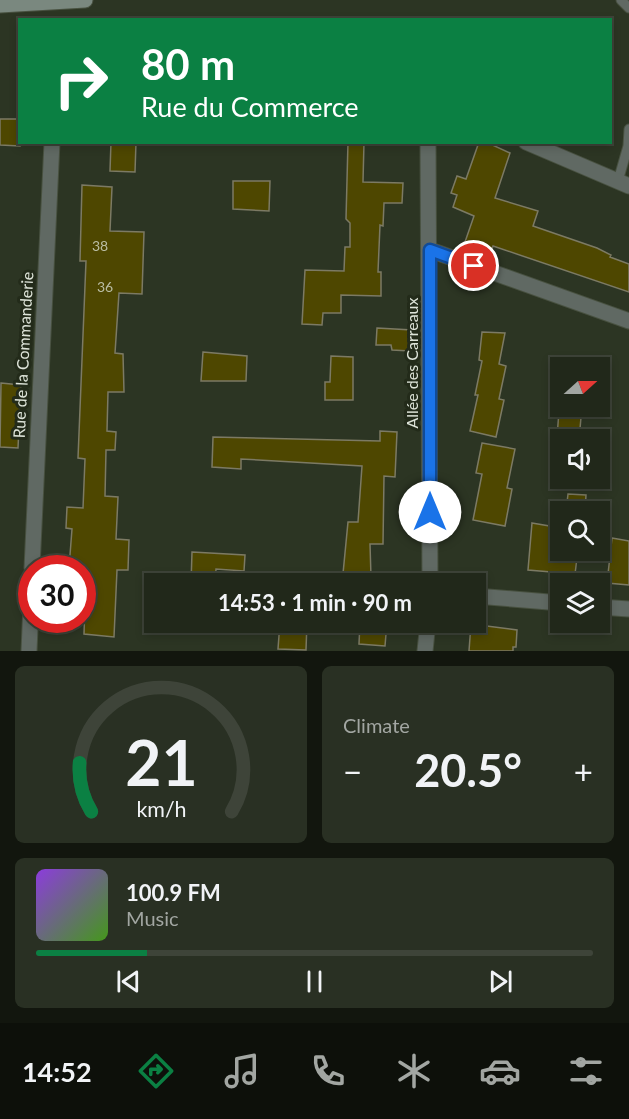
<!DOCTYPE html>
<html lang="en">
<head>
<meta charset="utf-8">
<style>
	:root { --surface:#21281a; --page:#293023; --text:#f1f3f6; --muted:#a2a6a2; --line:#3e4439; --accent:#0b8043 }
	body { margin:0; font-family:Lato,sans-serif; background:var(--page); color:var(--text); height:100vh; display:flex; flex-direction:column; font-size:22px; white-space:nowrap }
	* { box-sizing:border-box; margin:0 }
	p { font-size:20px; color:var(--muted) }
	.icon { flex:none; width:33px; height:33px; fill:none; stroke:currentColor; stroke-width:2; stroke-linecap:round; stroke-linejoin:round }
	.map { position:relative; height:651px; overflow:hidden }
	.details { display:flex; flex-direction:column; gap:15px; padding:15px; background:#12160e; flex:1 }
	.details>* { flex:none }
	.hud { position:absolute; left:18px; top:18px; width:594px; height:126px; border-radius:0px; box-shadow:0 3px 9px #0003,0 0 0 2px var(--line); background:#0b8043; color:#fff; overflow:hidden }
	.needle { width:39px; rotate:69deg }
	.fabs { position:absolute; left:550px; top:357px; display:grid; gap:12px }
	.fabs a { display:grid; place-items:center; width:60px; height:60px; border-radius:0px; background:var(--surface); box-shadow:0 3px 9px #0003,0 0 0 2px var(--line); font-size:30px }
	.speed { position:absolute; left:18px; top:555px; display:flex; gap:12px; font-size:30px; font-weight:700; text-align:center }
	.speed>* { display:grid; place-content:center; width:78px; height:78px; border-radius:50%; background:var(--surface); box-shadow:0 3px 9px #0003,0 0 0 2px var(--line); line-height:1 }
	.speed .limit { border:9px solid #d22; background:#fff; color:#111 }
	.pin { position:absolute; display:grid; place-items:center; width:51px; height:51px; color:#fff; margin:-26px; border:3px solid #fff; border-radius:50%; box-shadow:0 2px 6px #0007 }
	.me { position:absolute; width:66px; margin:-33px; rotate:0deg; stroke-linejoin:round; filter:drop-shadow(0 0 4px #0008) }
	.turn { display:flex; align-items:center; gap:21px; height:126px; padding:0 24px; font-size:27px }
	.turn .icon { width:78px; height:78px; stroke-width:2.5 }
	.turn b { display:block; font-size:42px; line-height:51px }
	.big { font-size:45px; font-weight:700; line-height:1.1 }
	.details .card { flex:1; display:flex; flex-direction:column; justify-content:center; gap:9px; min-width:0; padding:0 21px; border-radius:9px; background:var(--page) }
	.details .dial { align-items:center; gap:0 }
	.dial svg { height:156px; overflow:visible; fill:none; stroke:var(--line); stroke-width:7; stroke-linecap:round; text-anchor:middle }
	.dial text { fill:var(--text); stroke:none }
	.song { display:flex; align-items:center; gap:18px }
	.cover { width:72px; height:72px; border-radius:9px; background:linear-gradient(135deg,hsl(270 70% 55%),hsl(100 70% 35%)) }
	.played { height:6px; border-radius:3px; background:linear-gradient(90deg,var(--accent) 20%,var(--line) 20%) }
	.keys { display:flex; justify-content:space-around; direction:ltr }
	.heat { display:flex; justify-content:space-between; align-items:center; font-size:33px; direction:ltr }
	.details .tiles { flex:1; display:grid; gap:15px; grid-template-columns:1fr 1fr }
	.card:last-child { grid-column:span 2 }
	.trip { position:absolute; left:144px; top:573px; width:342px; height:60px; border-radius:0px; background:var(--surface); box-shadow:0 3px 9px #0003,0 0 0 2px var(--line); font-weight:700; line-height:60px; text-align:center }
	.tab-bar { display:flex; height:96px; justify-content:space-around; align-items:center; background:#0d100a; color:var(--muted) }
	.tab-bar .icon { width:42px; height:42px }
	.tab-bar .active { color:var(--accent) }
	.tab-bar b { font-size:27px; color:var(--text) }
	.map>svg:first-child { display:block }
</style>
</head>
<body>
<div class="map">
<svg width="629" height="651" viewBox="0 0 629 651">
	<rect width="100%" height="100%" fill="#2c3523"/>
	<g fill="#4e4700" stroke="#7c7a64" stroke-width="1.5">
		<polygon points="0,119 20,119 20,146 0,145"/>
		<polygon points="111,142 136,142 135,172 110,171"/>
		<polygon points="348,142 364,142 363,182 403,183 402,203 384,203 383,226 380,225 378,272 381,272 381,296 341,295 341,313 323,313 322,325 302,324 305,270 344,271 345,247 350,247 350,223 346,219"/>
		<polygon points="479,142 486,142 510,153 495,198 538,211 533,226 597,248 611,255 610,257 629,264 629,292 493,246 491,252 465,242 474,216 453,207 457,195 451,193 457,176 466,179"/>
		<polygon points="233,181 270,181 269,211 233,209"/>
		<polygon points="82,185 112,187 110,231 144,232 142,294 119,293 115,353 123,354 124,392 108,392 107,431 116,432 115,450 106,450 105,496 118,497 116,539 129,540 128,570 117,570 114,637 84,634 86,574 82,574 82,568 69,568 72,529 66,528 67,507 83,508 85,459 78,458 86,261 80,261"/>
		<polygon points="377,328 412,330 410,351 392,350 391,345 376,345"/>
		<polygon points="482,332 505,333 499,364 506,366 499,399 504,400 496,437 470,431 478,395 475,395 482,361 479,360"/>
		<polygon points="203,352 247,356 246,381 201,381"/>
		<polygon points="331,356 353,357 353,400 325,400 325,382 330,382"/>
		<polygon points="1,383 21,385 18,448 0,447"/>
		<polygon points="562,406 582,406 579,440 557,437 559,411 562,412"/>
		<polygon points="380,431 397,432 395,477 384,476 383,544 370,544 371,577 367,577 367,584 342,584 348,522 358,522 362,466 241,459 241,469 212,467 213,437 380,441"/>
		<polygon points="482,443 515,449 507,488 512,489 505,526 473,520 482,474 476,473"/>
		<polygon points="568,494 586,495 585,512 566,512"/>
		<polygon points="532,523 561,528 561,550 578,550 575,574 528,570"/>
		<polygon points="612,538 629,541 629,585 607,583"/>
		<polygon points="192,552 245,555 244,571 216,569 215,584 191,584"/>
		<polygon points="280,622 307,622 306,650 278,649"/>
		<polygon points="360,622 387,622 385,646 359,644"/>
		<polygon points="471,624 517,630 516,647 513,647 513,651 469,651"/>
	</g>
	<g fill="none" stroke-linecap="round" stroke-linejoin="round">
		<g stroke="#485140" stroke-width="11">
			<g id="lane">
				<polyline points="621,0 629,8"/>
				<polyline points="618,181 628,146 629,129"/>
			</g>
		</g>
		<g stroke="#485140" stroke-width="17">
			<g id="street">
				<polyline points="428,142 430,584"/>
				<polyline points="526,142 629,186"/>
				<polyline points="430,250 629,321"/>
				<polyline points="32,568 52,142"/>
				<polyline points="476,596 561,603"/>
				<polyline points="600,607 629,609"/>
				<polyline points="29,651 32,582"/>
				<polyline points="425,651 428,622"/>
			</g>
		</g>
		<g stroke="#485140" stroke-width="17">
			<polyline id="secondary" points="0,5 85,0"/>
		</g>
		<use href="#lane" stroke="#606963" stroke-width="9"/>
		<use href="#street" stroke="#606963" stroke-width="15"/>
		<use href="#secondary" stroke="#7a887f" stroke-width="15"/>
	</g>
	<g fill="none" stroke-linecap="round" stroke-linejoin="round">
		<g stroke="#114b97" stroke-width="15">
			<polyline id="route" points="430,512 430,250 474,266"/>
		</g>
		<use href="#route" stroke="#1a73e8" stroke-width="10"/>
	</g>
	<g text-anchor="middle" stroke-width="6" stroke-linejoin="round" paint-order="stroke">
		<g font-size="14" fill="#babda3">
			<text x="100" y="251">38</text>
			<text x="105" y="292">36</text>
		</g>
		<g font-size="16" fill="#dee4d9" stroke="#232b1a">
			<text transform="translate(23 355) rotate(-87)" y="6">Rue de la Commanderie</text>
			<text transform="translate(412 363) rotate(-90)" y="6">Allée des Carreaux</text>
		</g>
	</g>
</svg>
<div class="fabs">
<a><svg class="needle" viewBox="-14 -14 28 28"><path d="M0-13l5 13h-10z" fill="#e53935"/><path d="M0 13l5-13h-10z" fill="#a2a6a2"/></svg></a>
<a><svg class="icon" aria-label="sound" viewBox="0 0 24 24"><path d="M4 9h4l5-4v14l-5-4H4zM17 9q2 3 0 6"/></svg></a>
<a><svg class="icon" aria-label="search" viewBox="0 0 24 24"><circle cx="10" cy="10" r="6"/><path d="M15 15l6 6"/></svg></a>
<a><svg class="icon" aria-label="layers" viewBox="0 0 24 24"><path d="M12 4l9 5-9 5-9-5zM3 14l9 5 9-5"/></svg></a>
</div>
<div class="speed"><div class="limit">30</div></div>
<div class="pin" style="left:474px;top:266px;background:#d93025"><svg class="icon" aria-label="arrive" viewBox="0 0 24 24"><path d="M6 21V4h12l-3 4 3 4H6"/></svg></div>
<svg class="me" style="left:430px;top:512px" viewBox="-20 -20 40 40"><circle r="19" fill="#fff"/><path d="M0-13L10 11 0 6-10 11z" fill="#1a73e8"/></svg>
<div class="trip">14:53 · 1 min · 90 m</div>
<div class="hud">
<div class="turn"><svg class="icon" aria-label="right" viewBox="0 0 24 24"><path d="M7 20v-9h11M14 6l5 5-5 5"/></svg><div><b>80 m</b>Rue du Commerce</div></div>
</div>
</div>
<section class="details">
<div class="tiles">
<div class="card dial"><svg viewBox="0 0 100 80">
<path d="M14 69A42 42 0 1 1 86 69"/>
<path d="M14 69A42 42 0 0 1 8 44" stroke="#0b8043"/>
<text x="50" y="56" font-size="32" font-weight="700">21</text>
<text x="50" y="72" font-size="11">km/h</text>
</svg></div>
<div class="card"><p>Climate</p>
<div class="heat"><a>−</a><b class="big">20.5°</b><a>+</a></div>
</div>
<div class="card">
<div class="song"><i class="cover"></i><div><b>100.9 FM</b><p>Music</p></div></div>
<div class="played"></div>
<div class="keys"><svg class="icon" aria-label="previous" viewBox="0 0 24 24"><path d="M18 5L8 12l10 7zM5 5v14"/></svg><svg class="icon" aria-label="pause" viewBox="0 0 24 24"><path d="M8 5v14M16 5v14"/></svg><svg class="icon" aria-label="next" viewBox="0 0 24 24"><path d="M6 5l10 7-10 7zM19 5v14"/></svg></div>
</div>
</div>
</section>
<nav class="tab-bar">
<b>14:52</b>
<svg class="icon active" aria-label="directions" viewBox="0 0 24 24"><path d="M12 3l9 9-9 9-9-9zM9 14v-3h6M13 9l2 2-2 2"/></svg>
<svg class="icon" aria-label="music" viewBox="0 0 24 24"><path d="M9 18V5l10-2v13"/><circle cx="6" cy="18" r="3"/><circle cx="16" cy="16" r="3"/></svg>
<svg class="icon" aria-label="phone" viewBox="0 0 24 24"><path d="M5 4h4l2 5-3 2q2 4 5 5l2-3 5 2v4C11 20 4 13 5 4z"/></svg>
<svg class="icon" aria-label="climate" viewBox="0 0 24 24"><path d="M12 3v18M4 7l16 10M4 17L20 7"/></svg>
<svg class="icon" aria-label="car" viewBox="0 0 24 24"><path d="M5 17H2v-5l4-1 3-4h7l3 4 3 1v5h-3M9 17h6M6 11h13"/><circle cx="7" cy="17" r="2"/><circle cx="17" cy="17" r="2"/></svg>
<svg class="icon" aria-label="filters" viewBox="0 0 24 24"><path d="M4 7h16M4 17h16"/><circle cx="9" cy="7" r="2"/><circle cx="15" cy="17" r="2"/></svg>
</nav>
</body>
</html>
